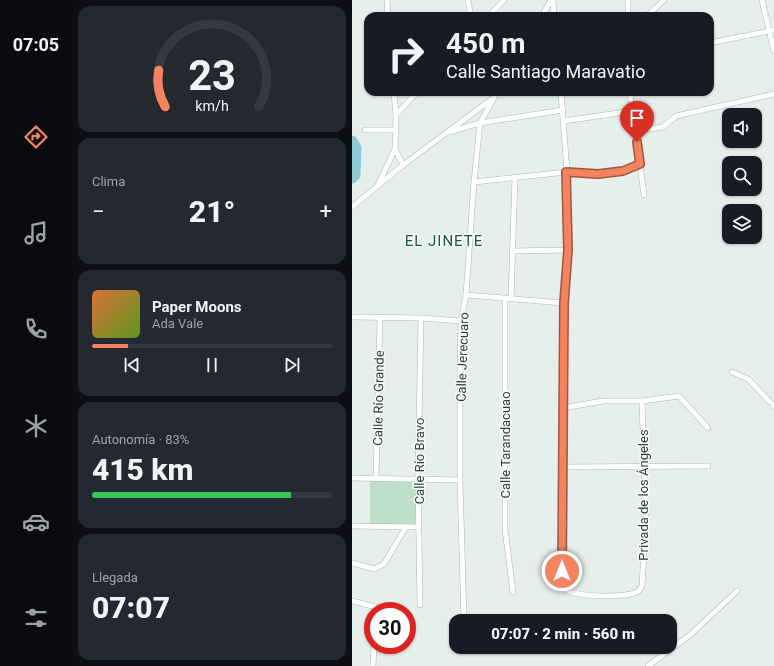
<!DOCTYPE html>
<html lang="es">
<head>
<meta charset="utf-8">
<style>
	:root { --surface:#171b24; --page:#242831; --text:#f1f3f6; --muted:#9ea1a6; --line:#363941; --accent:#f4845f }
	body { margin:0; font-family:Roboto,sans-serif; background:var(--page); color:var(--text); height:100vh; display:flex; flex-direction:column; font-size:15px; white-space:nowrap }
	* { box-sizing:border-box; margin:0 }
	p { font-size:13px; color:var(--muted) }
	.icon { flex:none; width:22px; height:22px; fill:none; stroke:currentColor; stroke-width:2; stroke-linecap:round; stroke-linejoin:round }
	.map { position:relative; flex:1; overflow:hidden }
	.details { display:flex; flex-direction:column; gap:6px; padding:6px; background:#0d0f14; width:280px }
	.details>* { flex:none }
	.hud { position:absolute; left:12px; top:12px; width:350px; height:84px; border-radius:12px; box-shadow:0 1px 3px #0004; background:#171b24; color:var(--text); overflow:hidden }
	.tools { position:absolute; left:370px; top:108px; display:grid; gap:8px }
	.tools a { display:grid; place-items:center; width:40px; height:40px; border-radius:8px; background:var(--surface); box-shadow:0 1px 3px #0004; font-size:20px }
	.speed { position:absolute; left:12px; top:602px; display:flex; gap:8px; font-size:20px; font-weight:700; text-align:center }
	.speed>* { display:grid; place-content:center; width:52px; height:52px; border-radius:50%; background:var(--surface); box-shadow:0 1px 3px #0004; line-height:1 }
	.speed .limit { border:6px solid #d22; background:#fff; color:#111 }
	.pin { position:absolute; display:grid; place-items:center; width:34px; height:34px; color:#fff; margin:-41px -17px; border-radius:50% 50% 50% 0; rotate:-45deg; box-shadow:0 0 4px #0007 }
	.pin .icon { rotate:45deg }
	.me { position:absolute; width:44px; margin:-22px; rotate:0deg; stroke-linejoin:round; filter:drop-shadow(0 0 3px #0008) }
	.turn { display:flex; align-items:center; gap:14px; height:84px; padding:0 16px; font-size:18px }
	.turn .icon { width:52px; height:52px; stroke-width:2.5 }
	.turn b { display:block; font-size:28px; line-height:34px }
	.big { font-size:30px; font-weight:800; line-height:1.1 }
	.details .card { flex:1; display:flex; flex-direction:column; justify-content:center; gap:6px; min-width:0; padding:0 14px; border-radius:12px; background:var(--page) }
	.details .dial { align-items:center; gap:0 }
	.dial svg { height:104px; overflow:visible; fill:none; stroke:var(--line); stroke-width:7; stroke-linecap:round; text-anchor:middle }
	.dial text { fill:var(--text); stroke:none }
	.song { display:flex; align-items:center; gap:12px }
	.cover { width:48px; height:48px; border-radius:6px; background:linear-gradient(135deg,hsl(20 70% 55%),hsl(90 70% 35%)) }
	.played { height:4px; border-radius:2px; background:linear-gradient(90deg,var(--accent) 15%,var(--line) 15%) }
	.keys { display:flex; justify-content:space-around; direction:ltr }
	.heat { display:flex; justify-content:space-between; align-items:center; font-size:22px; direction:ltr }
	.charge { height:6px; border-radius:3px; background:linear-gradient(90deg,#34c759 83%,var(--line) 0) }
	.trip { position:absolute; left:97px; top:614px; width:228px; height:40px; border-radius:12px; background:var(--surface); box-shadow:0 1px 3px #0004; font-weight:800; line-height:40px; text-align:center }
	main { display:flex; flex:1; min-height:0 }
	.menu { display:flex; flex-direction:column; width:72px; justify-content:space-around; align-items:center; background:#090b0e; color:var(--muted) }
	.menu .icon { width:28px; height:28px }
	.menu .selected { color:var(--accent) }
	.menu b { font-size:18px; color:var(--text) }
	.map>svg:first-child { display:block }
</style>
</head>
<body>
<main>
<nav class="menu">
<b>07:05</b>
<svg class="icon selected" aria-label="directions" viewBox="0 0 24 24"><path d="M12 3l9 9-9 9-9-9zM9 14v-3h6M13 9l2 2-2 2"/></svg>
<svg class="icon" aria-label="music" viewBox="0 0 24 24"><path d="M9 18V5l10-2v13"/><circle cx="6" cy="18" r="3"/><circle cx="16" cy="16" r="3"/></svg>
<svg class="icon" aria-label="phone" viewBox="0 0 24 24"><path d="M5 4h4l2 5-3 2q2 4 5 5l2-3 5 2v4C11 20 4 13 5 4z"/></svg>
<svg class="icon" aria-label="climate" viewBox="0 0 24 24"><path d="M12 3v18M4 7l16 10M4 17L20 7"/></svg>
<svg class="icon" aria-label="car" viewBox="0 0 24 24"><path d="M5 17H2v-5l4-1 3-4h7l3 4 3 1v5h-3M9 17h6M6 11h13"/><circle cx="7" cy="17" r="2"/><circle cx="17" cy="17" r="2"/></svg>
<svg class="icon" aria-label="filters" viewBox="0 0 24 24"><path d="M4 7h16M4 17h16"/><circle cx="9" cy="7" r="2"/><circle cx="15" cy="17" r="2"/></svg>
</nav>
<section class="details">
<div class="card dial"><svg viewBox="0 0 100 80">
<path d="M14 69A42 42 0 1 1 86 69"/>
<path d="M14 69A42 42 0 0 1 9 41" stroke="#f4845f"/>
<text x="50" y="56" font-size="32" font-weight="700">23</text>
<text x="50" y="72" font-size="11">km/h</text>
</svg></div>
<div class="card"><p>Clima</p>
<div class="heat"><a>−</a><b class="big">21°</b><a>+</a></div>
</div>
<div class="card">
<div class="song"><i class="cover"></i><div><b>Paper Moons</b><p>Ada Vale</p></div></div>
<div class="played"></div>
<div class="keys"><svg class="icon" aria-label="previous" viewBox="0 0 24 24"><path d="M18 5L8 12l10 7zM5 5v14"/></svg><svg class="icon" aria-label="pause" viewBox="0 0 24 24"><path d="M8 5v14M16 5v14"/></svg><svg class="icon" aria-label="next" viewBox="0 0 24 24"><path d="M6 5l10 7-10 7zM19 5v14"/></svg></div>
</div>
<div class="card"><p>Autonomía · 83%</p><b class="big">415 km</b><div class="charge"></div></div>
<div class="card"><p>Llegada</p><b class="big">07:07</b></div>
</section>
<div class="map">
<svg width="422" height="666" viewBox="0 0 422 666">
	<rect width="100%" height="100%" fill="#e6efeb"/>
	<polygon fill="#bfe0c8" points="18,478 66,478 67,527 18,526"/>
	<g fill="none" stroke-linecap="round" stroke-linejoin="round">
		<polyline stroke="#8ec9d4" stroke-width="11" points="0,141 4,148 3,175 0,178"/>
		<g stroke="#a8b8b2" stroke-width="6">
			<g id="street">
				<polyline points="35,0 36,16"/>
				<polyline points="116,0 119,16"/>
				<polyline points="201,0 202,16"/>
				<polyline points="276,0 276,16"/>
				<polyline points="410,0 422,51"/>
				<polyline points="137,16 152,0"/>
				<polyline points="190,16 199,0"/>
				<polyline points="295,16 312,0"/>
				<polyline points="358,43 422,30"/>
				<path d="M209,92l6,80 1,78 -4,53 -2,283c1,1 3,4 4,4 12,7 59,8 71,2 3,-2 4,-4 5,-7l4,-61 -4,-123"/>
				<polyline points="278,92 292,195"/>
				<polyline points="44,115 65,92"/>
				<polyline points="212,121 280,111"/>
				<polyline points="13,130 44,130"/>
				<polyline points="284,131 311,127 324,116 422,94"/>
				<polyline points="97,132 128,123 211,110"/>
				<polyline points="43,149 51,165"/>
				<polyline points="122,182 215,172 246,174 271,171 288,165"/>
				<polyline points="26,185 43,149 44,115 42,92"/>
				<polyline points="0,207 51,165 140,99"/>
				<polyline points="161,251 216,250"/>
				<polyline points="114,295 212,303"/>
				<polyline points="153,298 153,529 161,592"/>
				<polyline points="159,299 163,177"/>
				<polyline points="0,317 69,318 109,321"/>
				<polyline points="380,372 396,379 422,406"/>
				<polyline points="211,408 251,401 290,401 327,396 356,428"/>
				<polyline points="210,467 356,466"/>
				<polyline points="0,478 108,480"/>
				<polyline points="24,478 28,317"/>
				<polyline points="0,526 67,527"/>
				<polyline points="0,563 22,569 32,564 54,527"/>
				<polyline points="0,601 24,607 24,611"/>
				<polyline points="68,605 66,478 69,318"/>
				<polyline points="112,621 108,480 108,363 109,321 114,295 122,182 128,123 145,92"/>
				<polyline points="21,666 22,645"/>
				<polyline points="296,666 338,635 385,591"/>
			</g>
		</g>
		<use href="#street" stroke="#fff" stroke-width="5"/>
	</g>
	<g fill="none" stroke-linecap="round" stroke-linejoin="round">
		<g stroke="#9f563e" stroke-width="10">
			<polyline id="route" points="210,571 212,303 216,250 214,172 246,174 271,171 288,164 285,142"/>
		</g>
		<use href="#route" stroke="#f4845f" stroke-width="7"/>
	</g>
	<g text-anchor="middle" stroke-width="3" stroke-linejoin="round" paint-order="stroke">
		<g font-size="13" fill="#24423a" stroke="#f7fbf9">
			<text transform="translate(110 357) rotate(-88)" y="5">Calle Jerecuaro</text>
			<text transform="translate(26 398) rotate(-89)" y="5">Calle Río Grande</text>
			<text transform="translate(153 445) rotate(-90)" y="5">Calle Tarandacuao</text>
			<text transform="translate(67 461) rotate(-90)" y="5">Calle Río Bravo</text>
			<text transform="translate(291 495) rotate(-90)" y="5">Privada de los Ángeles</text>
		</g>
		<g font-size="15" letter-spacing="1" fill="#1f5548" stroke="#f7fbf9">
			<text x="92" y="246">EL JINETE</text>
		</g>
	</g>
</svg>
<div class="tools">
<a><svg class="icon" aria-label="sound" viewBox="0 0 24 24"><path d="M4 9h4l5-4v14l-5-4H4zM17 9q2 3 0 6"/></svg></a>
<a><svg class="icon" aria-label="search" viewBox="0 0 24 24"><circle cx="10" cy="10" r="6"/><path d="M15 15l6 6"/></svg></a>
<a><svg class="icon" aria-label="layers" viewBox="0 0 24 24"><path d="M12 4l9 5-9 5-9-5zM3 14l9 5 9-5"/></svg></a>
</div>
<div class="speed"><div class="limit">30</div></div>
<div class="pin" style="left:285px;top:142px;background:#d93025"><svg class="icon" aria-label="arrive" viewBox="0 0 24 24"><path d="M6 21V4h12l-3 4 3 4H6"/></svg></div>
<svg class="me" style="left:210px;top:571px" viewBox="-20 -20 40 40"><circle r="17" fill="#f4845f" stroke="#fff" stroke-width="3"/><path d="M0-11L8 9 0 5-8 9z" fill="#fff"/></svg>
<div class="trip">07:07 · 2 min · 560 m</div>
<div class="hud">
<div class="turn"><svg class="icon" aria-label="right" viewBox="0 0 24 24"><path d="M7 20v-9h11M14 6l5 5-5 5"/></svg><div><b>450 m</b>Calle Santiago Maravatio</div></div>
</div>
</div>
</main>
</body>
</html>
